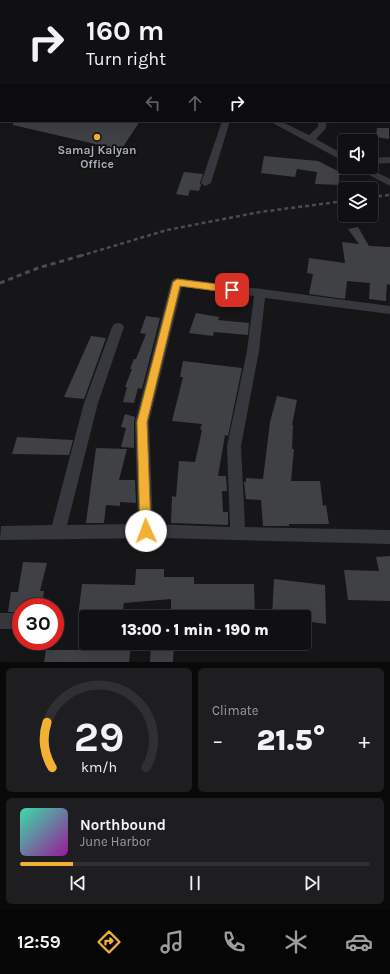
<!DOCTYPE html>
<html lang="en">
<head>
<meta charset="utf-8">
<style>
	:root { --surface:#101012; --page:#1e1e20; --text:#f1f3f6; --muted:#9c9d9f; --line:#303032; --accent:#f2b134 }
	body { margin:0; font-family:Karla,sans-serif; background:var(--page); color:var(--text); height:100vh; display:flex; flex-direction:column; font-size:15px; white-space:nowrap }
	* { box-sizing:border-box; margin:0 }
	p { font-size:13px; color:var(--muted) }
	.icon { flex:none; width:22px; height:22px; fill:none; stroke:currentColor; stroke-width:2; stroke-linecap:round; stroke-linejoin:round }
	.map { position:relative; height:662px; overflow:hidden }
	.side { display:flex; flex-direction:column; gap:6px; padding:6px; background:#09090a; flex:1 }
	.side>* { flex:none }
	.guide { position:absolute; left:0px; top:0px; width:390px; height:122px; box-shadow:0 4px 16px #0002,0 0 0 1px var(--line); background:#101012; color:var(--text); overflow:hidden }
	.fabs { position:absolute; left:338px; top:134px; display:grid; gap:8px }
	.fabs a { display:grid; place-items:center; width:40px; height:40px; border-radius:4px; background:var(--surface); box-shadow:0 4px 16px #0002,0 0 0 1px var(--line); font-size:20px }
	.speed { position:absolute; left:12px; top:598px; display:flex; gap:8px; font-size:20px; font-weight:700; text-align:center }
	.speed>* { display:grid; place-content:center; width:52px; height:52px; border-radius:50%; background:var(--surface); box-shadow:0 4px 16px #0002,0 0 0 1px var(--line); line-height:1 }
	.speed .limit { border:6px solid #d22; background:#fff; color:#111 }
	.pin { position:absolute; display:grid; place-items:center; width:34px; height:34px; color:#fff; margin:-17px; border-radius:8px; box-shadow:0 2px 6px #0006 }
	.me { position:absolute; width:44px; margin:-22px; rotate:358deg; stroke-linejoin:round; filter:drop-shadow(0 0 3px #0008) }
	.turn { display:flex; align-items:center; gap:14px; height:84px; padding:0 20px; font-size:18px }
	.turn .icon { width:52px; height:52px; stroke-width:2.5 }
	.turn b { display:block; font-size:28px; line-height:34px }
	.lanes { display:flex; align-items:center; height:38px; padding:0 20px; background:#0003; justify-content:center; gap:20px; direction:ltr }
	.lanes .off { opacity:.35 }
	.big { font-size:30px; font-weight:800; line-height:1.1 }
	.side .widget { flex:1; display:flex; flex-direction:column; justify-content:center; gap:6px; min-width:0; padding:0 14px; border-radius:6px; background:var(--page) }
	.side .dial { align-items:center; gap:0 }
	.dial svg { height:104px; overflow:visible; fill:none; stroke:var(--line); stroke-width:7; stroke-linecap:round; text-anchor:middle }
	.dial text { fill:var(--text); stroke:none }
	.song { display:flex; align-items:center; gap:12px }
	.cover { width:48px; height:48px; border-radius:6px; background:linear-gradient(135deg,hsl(160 70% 55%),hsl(300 70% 35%)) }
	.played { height:4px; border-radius:2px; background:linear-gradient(90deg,var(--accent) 15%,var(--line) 15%) }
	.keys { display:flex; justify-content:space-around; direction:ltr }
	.heat { display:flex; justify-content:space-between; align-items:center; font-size:22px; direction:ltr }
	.side .tiles { flex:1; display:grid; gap:6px; grid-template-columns:1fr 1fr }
	.widget:last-child { grid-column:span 2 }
	.trip { position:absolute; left:79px; top:610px; width:232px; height:40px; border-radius:4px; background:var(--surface); box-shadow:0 4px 16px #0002,0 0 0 1px var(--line); font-weight:800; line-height:40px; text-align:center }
	.tabs { display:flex; height:64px; justify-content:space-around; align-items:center; background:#060607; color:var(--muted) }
	.tabs .icon { width:28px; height:28px }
	.tabs .on { color:var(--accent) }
	.tabs b { font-size:18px; color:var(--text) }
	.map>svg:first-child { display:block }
</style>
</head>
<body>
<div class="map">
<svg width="390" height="662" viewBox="0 0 390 662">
	<rect width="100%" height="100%" fill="#161618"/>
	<g fill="#404145">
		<polygon points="13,121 140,121 121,150 13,125"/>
		<polygon points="377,128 389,128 389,139 376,137"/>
		<polygon points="264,156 318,161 342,173 342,175 339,175 339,185 315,184 317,172 297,169 295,177 261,173"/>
		<polygon points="184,172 203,174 200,183 201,185 199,191 190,190 188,196 176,194"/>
		<polygon points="358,227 369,246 390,247 390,285 387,284 386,301 369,299 370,283 347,281 345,299 309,294 313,274 307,273 309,258 345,263 342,242 359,244 348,229"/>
		<polygon points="196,313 219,317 218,320 249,323 248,335 214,332 213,336 189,333"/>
		<polygon points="146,316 160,318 142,389 138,388 134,403 123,402 127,387 125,387 132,369 130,369 134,359 136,359 146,334 140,333"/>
		<polygon points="91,336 106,338 84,399 64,397"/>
		<polygon points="183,361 242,368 228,436 225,435 218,476 226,476 227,491 222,491 223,512 228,512 228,525 171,523 172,496 176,497 179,461 195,462 202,430 200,429 202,424 172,421 183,377 180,377"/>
		<polygon points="277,396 297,400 292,425 293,425 292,449 294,449 291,481 320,481 323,506 326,505 329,524 289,524 289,526 263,526 261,500 246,499 244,482 246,482 246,478 263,479 270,422"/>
		<polygon points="125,414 135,417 134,422 134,448 121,447 126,428 121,427"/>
		<polygon points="17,437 73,440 69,455 12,454"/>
		<polygon points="96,448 127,449 119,480 135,480 136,503 120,502 120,506 106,505 104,523 86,523"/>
		<polygon points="390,556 390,601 348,600 344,570 379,571 376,557"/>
		<polygon points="23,562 47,563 40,591 44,591 42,607 21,607 21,612 8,612 11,592 18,592"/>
		<polygon points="136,569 164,569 164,577 194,577 194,584 254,584 255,617 171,617 171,599 124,603 122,617 78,617 82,584 135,585"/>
		<polygon points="274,579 325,585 326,624 304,621 304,617 272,617"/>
		<polygon points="151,643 174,643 173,662 150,662"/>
		<polygon points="92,644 131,644 129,662 44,662 46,650 91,650"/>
	</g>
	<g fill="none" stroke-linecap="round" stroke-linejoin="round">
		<g fill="#37383d" fill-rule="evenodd">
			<rect x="10" y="0" width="11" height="1"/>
			<rect x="42" y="0" width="8" height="1"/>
			<rect x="0" y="72" width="1" height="4"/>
			<polygon points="222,121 230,121 211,183 206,186 203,185 201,183"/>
			<polygon points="269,121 280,121 309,135 318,127 318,121 326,121 326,128 316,139 345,155 345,162"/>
			<polygon points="390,157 390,163 371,164 371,158"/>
			<polygon points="354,167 366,167 390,179 390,186"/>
			<path d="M177,278l213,28v8l-125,-16 -6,53 -18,95 4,81 145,3v14l-230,-6 -160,2 1,-14 51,-1 32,-122 28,-76 2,-3 4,-1 4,1 2,3 -26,76 -31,122 71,-1 -3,-102 36,-140 2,-3zM182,287l72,9 -7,55 -20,95 3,81 -77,-3 -4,-102z"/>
			<rect x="0" y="613" width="21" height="16"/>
		</g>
		<g stroke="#4a4c52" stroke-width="2.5" stroke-dasharray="4 3" stroke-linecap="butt">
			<polyline points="371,197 390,195"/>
			<polyline points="80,256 167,230 260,212 345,201"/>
		</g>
		<polyline stroke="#4a4c52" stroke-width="3" stroke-dasharray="5 4" stroke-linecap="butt" points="0,283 38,268 83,255"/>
	</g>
	<polygon fill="#f2b134" stroke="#9d7322" points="177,279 232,286 237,290 232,293 180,286 147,422 151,531 150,535 146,536 142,535 140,531 137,422 173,282"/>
	<circle fill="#f2b134" stroke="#111113" stroke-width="1.5" cx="97" cy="137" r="4"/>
	<g text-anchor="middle" stroke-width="3.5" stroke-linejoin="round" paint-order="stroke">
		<g font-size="12" font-weight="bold" fill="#a8adb8" stroke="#111113">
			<text x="97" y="154">Samaj Kalyan<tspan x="97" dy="14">Office</tspan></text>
		</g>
	</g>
</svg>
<div class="fabs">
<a><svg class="icon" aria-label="sound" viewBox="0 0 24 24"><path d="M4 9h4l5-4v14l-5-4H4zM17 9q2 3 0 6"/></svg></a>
<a><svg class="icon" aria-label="layers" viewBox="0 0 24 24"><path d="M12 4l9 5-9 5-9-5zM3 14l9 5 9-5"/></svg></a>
</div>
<div class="speed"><div class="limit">30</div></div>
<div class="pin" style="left:232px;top:290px;background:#d93025"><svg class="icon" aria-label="arrive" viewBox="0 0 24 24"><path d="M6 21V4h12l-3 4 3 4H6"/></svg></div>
<svg class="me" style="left:146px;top:531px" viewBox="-20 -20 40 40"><circle r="19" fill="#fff"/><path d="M0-13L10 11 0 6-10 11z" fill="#f2b134"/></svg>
<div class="trip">13:00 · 1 min · 190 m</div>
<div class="guide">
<div class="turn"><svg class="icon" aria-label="right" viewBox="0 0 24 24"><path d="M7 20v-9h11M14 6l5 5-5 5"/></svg><div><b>160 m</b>Turn right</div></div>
<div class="lanes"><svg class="icon off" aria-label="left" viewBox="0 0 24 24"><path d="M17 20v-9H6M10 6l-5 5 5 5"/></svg><svg class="icon off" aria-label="ahead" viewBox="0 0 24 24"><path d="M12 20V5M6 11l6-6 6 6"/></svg><svg class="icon" aria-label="right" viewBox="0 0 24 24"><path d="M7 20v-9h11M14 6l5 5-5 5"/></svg></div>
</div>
</div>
<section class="side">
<div class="tiles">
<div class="widget dial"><svg viewBox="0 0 100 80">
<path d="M14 69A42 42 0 1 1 86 69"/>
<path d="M14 69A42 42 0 0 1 10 34" stroke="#f2b134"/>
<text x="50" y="56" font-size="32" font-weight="700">29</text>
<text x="50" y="72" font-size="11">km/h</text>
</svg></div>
<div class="widget"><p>Climate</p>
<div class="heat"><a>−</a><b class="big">21.5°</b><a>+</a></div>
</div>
<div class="widget">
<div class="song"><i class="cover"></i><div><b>Northbound</b><p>June Harbor</p></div></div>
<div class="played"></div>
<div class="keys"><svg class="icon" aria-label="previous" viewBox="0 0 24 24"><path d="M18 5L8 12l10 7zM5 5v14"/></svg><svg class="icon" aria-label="pause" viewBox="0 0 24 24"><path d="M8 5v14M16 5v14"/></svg><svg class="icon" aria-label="next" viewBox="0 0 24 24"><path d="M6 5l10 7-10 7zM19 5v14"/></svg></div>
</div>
</div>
</section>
<nav class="tabs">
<b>12:59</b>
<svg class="icon on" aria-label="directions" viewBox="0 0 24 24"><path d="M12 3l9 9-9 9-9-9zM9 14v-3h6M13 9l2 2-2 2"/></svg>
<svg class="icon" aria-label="music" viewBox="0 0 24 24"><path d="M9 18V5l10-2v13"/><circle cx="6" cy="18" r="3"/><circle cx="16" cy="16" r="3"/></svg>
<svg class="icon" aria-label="phone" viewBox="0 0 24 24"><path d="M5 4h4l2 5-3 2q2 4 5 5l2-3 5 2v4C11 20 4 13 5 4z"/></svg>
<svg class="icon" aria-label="climate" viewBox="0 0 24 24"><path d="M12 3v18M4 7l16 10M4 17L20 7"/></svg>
<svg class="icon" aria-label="car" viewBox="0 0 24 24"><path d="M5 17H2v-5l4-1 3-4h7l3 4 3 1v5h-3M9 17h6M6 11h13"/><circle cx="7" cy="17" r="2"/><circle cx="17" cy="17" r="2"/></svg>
</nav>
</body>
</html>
